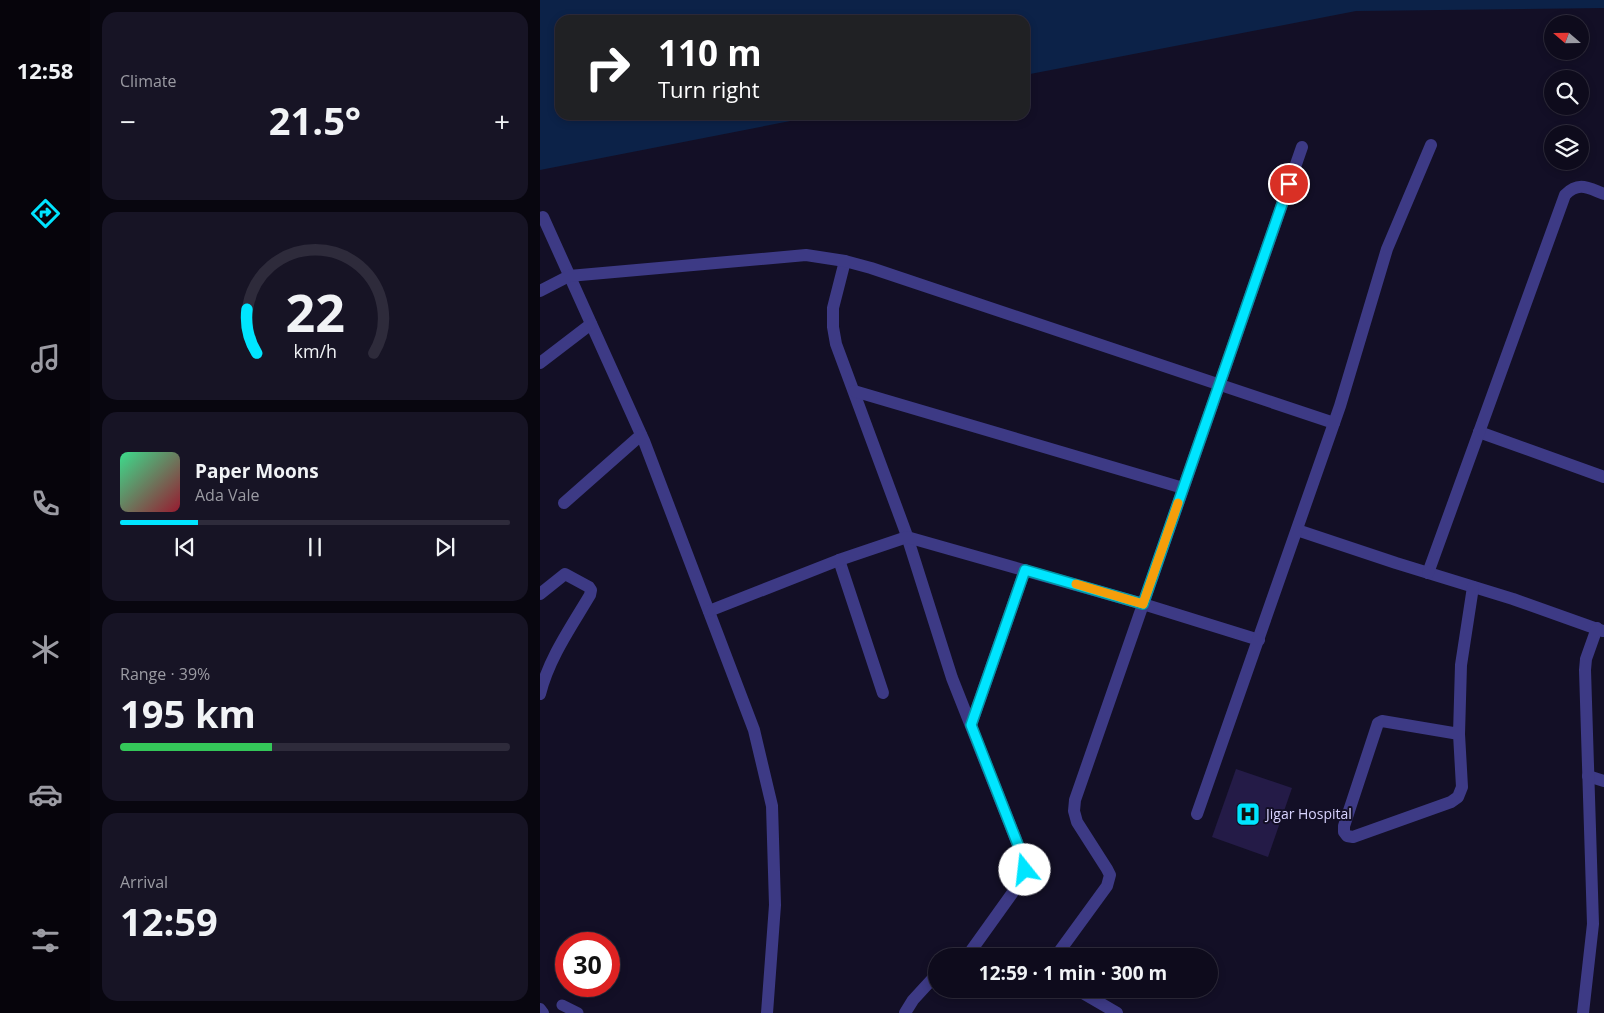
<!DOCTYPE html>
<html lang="en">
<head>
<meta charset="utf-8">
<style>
	:root { --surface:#0e0b1c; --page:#171425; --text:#f1f3f6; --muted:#9b9ba3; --line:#2e2b3b; --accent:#00e5ff }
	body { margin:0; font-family:"Open Sans",sans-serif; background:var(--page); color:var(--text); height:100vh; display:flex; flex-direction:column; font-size:19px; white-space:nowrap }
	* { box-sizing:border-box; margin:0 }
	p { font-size:16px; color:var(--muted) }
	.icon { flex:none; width:28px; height:28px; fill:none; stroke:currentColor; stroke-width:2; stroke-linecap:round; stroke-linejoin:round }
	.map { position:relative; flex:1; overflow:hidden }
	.side { display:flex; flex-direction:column; gap:12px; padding:12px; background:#08060f; width:450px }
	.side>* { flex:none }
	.top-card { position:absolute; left:15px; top:15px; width:475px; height:105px; border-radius:15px; box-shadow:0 2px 8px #0003,0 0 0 1px var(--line); background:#202124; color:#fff; overflow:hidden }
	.needle { width:32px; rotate:290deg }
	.buttons { position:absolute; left:1004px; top:15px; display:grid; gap:10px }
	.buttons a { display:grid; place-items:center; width:45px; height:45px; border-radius:50%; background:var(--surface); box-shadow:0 2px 8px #0003,0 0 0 1px var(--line); font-size:25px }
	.speed { position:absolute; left:15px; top:932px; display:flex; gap:10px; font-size:25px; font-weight:700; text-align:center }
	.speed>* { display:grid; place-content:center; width:65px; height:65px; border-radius:50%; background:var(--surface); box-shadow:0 2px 8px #0003,0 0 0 1px var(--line); line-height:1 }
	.speed .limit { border:8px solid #d22; background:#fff; color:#111 }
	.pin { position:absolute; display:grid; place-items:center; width:42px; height:42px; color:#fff; margin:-21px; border:2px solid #fff; border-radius:50%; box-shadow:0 1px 5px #0007 }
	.me { position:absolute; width:55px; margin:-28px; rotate:344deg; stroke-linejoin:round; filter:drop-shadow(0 0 4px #0008) }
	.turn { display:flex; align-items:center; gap:18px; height:105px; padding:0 20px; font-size:22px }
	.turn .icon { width:65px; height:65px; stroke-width:2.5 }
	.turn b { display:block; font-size:35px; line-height:42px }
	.big { font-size:38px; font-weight:700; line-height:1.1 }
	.side .tile { flex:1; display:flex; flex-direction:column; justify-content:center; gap:8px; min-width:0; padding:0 18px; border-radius:15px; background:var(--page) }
	.side .dial { align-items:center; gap:0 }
	.dial svg { height:130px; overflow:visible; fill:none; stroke:var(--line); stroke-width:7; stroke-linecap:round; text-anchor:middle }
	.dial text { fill:var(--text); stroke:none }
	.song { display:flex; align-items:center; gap:15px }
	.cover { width:60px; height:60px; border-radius:8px; background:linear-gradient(135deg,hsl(150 70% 55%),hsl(350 70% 35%)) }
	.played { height:5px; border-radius:2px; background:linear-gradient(90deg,var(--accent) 20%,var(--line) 20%) }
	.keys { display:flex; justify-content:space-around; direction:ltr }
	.heat { display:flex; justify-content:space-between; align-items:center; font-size:28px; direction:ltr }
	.charge { height:8px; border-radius:4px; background:linear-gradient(90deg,#34c759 39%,var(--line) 0) }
	.trip { position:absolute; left:388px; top:948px; width:290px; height:50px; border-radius:25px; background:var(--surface); box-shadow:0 2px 8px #0003,0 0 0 1px var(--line); font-weight:700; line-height:50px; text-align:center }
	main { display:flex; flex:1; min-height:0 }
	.dock { display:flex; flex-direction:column; width:90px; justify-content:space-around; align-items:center; background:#06040b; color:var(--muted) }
	.dock .icon { width:35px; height:35px }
	.dock .current { color:var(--accent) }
	.dock b { font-size:22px; color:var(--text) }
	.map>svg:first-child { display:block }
</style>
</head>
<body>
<main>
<nav class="dock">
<b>12:58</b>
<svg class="icon current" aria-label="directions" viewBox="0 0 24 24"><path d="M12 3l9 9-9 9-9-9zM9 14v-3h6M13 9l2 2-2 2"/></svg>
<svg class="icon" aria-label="music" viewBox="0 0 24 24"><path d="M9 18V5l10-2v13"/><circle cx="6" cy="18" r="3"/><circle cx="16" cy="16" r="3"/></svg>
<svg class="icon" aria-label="phone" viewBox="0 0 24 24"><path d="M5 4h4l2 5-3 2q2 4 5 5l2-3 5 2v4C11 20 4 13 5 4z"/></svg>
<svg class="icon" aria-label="climate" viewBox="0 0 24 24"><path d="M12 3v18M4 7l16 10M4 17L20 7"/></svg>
<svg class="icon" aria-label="car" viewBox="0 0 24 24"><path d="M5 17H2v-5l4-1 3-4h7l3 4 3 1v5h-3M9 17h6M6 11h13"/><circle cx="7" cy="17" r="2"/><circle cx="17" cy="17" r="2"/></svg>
<svg class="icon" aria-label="filters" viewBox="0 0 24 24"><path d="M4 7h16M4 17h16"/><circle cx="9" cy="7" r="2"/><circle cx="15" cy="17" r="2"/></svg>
</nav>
<section class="side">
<div class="tile"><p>Climate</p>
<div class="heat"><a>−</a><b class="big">21.5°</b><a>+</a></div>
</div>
<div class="tile dial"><svg viewBox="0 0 100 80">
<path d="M14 69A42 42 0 1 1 86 69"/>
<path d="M14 69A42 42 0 0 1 8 42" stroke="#00e5ff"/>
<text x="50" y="56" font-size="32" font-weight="700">22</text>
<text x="50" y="72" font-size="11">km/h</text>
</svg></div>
<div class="tile">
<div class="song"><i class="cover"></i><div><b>Paper Moons</b><p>Ada Vale</p></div></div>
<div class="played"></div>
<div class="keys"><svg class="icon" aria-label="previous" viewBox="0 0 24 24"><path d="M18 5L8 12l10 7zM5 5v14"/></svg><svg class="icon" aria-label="pause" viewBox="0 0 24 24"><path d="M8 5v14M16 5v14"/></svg><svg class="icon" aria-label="next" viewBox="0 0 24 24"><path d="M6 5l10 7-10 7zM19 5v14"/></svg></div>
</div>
<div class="tile"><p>Range · 39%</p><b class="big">195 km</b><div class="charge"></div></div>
<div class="tile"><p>Arrival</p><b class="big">12:59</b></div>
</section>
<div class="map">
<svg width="1064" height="1013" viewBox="0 0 1064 1013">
	<rect width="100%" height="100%" fill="#130f26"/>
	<polygon fill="#0c2248" points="0,0 1064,0 1064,8 816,11 485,75 485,20 20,20 20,115 281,115 0,170"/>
	<polygon fill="#241b47" points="696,769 752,788 728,857 672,837"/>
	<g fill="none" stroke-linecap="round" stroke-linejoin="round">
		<polyline stroke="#3d3a85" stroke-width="11" points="22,1005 38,1013"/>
		<g stroke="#3d3a85" stroke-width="12">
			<polyline points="3,217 104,441 214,730 232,806 235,905 227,1013"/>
			<polyline points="305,261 293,308 293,327 296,344 366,533 412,678 484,860 485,870 481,881 428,955"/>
			<polyline points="0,291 29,276 266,255 305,261 331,268 794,423"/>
			<polyline points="0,363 51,324"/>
			<polyline points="314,391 643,488"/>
			<polyline points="939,432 1064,477"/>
			<polyline points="24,503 101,435"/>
			<polyline points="757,530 856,563 973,599 1063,631"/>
			<polyline points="299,560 343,693"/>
			<path d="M888,573l137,-378c14,-14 23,-7 39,-1"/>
			<path d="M0,594l25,-20 24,13 2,3 -1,5c-19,32 -41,63 -50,99"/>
			<polyline points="169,611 299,560 367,537 603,604 719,640"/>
			<polyline points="431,725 485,570"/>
			<polyline points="919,734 842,721 838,723 804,826 804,832 807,836 813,837 911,802 918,797 922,787 919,734 921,665 933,587"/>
			<polyline points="1048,776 1064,781"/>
			<polyline points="657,814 800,406 847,249 891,145"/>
			<polyline points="425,956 428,955 445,956"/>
			<polyline points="516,956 567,886 570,875 567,869 537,822 534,811 535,800 762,147"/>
			<polyline points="536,989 577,1013"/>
			<polyline points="0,1009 3,1013"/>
			<polyline points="365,1013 373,1000 396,975"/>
			<polyline points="1043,1013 1053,924 1045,670 1046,659 1057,628"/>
		</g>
	</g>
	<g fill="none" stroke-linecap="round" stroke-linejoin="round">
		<g stroke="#0095a6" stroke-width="12">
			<polyline id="route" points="485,870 484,860 431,725 485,570 603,604 749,184"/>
		</g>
		<use href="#route" stroke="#00e5ff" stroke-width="9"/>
		<polyline stroke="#f59e0b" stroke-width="9" points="536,584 603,604 638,503"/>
	</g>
	<defs>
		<g id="hospital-square" transform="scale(1.25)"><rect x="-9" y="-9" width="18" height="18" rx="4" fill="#00e5ff" stroke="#130f26"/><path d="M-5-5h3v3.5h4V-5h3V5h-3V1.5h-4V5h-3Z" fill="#111"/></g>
	</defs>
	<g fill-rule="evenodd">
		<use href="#hospital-square" x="708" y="814"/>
	</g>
	<g text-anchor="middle" stroke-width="4" stroke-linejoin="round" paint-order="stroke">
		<g font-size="14" fill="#d9d4ff" stroke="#130f26" text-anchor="start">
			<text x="726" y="819">Jigar Hospital</text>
		</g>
	</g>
</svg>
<div class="buttons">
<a><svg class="needle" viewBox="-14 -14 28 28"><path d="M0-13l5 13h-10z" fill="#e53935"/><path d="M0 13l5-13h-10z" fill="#9b9ba3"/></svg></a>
<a><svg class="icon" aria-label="search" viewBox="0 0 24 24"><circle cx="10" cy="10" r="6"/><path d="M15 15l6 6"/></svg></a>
<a><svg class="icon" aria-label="layers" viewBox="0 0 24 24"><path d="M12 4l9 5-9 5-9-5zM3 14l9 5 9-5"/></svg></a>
</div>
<div class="speed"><div class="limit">30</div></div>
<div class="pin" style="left:749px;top:184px;background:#d93025"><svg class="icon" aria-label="arrive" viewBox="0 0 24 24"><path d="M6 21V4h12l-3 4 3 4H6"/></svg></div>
<svg class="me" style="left:485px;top:870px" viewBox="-20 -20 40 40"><circle r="19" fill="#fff"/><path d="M0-13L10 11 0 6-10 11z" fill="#00e5ff"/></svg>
<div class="trip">12:59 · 1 min · 300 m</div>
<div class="top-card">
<div class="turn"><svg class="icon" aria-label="right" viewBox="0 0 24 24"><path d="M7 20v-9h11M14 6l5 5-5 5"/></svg><div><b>110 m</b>Turn right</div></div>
</div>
</div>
</main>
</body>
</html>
